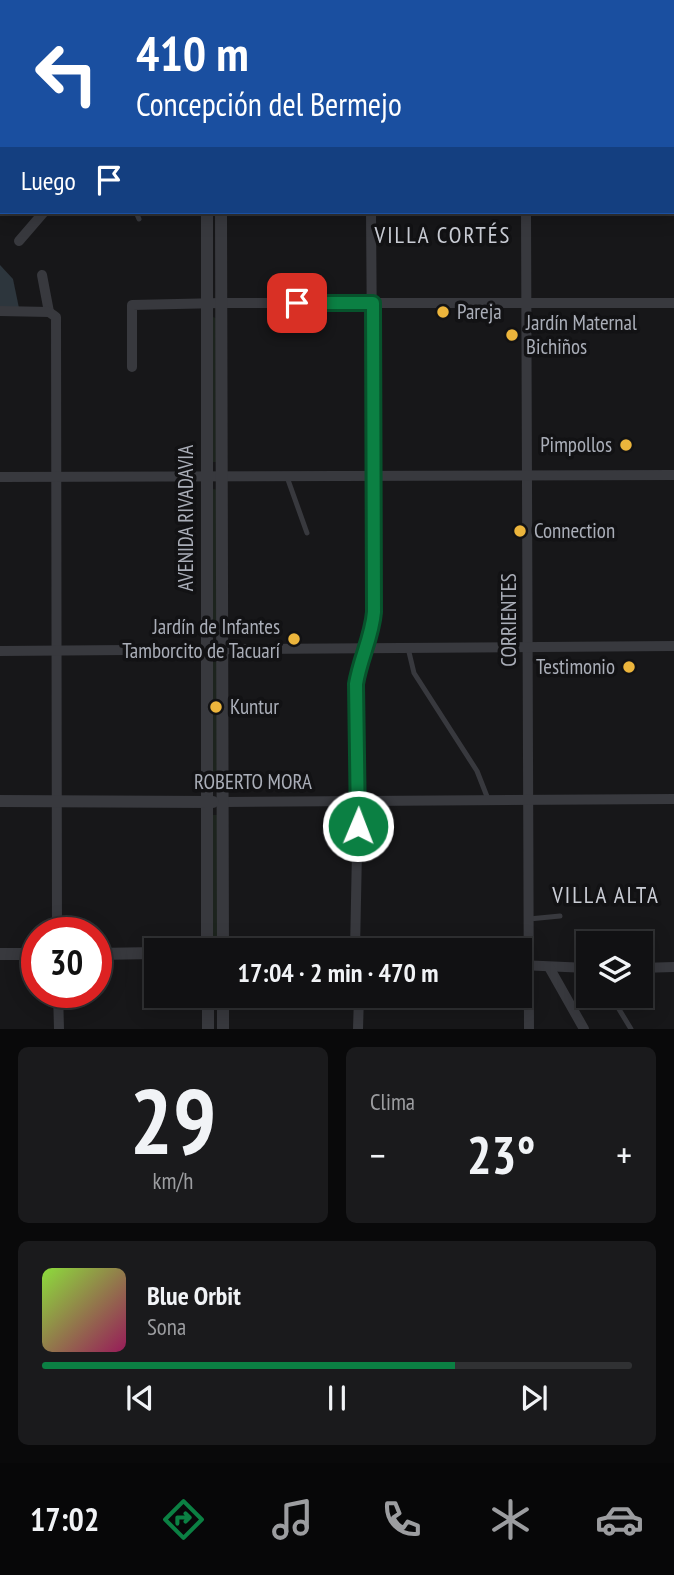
<!DOCTYPE html>
<html lang="es">
<head>
<meta charset="utf-8">
<style>
	:root { --surface:#111113; --page:#1a1a1c; --text:#f1f3f6; --muted:#9c9da0; --line:#303133; --accent:#0b8043 }
	body { margin:0; font-family:"PT Sans Narrow",sans-serif; background:var(--page); color:var(--text); height:100vh; display:flex; flex-direction:column; font-size:26px; white-space:nowrap }
	* { box-sizing:border-box; margin:0 }
	p { font-size:23px; color:var(--muted) }
	.icon { flex:none; width:38px; height:38px; fill:none; stroke:currentColor; stroke-width:2; stroke-linecap:round; stroke-linejoin:round }
	.map { position:relative; height:1029px; overflow:hidden }
	.sheet { display:flex; flex-direction:column; gap:18px; padding:18px; background:#09090a; flex:1 }
	.sheet>* { flex:none }
	.guide { position:absolute; left:0px; top:0px; width:676px; height:214px; box-shadow:0 4px 18px #0003,0 0 0 2px var(--line); background:#1a4fa0; color:#fff; overflow:hidden }
	.buttons { position:absolute; left:576px; top:931px; display:grid; gap:14px }
	.buttons a { display:grid; place-items:center; width:77px; height:77px; border-radius:0px; background:var(--surface); box-shadow:0 4px 18px #0003,0 0 0 2px var(--line); font-size:35px }
	.speed { position:absolute; left:21px; top:917px; display:flex; gap:14px; font-size:35px; font-weight:700; text-align:center }
	.speed>* { display:grid; place-content:center; width:91px; height:91px; border-radius:50%; background:var(--surface); box-shadow:0 4px 18px #0003,0 0 0 2px var(--line); line-height:1 }
	.speed .limit { border:10px solid #d22; background:#fff; color:#111 }
	.pin { position:absolute; display:grid; place-items:center; width:60px; height:60px; color:#fff; margin:-30px; border-radius:14px; box-shadow:0 4px 10px #0006 }
	.me { position:absolute; width:77px; margin:-38px; rotate:1deg; stroke-linejoin:round; filter:drop-shadow(0 0 5px #0008) }
	.turn { display:flex; align-items:center; gap:24px; height:147px; padding:0 21px; font-size:32px }
	.turn .icon { width:91px; height:91px; stroke-width:2.5 }
	.turn b { display:block; font-size:49px; line-height:60px }
	.then { display:flex; align-items:center; height:66px; padding:0 21px; background:#0003; gap:14px; font-size:26px }
	.big { font-size:52px; font-weight:800; line-height:1.1 }
	.sheet .widget { flex:1; display:flex; flex-direction:column; justify-content:center; gap:10px; min-width:0; padding:0 24px; border-radius:10px; background:var(--page) }
	.sheet .dial { align-items:center; gap:0 }
	.dial b { font-size:91px; line-height:1 }
	.song { display:flex; align-items:center; gap:21px }
	.cover { width:84px; height:84px; border-radius:10px; background:linear-gradient(135deg,hsl(90 70% 55%),hsl(330 70% 35%)) }
	.played { height:7px; border-radius:4px; background:linear-gradient(90deg,var(--accent) 70%,var(--line) 70%) }
	.keys { display:flex; justify-content:space-around; direction:ltr }
	.heat { display:flex; justify-content:space-between; align-items:center; font-size:38px; direction:ltr }
	.sheet .tiles { flex:1; display:grid; gap:18px; grid-template-columns:1fr 1fr }
	.widget:last-child { grid-column:span 2 }
	.trip { position:absolute; left:144px; top:938px; width:388px; height:70px; border-radius:0px; background:var(--surface); box-shadow:0 4px 18px #0003,0 0 0 2px var(--line); font-weight:800; line-height:70px; text-align:center }
	.dock { display:flex; height:112px; justify-content:space-around; align-items:center; background:#070708; color:var(--muted) }
	.dock .icon { width:49px; height:49px }
	.dock .selected { color:var(--accent) }
	.dock b { font-size:32px; color:var(--text) }
	.map>svg:first-child { display:block }
</style>
</head>
<body>
<div class="map">
<svg width="674" height="1029" viewBox="0 0 674 1029">
	<rect width="100%" height="100%" fill="#171719"/>
	<g fill="#1d241e">
		<polygon points="213,317 216,318 218,462 212,462"/>
		<polygon points="213,489 219,490 219,630 212,630"/>
		<polygon points="218,661 219,786 213,786 213,662"/>
		<polygon points="213,815 218,815 218,940 213,939"/>
	</g>
	<polygon fill="#2d363d" points="0,265 13,279 19,308 0,307"/>
	<g fill="none" stroke-linecap="round" stroke-linejoin="round">
		<g stroke="#38393e" stroke-width="5">
			<polyline points="136,212 139,219"/>
			<polyline points="287,477 307,533"/>
			<polyline points="408,648 414,673 477,771 488,799"/>
			<polyline points="529,919 560,916"/>
			<polyline points="611,996 631,1029"/>
		</g>
		<g stroke="#38393e" stroke-width="10">
			<polyline points="371,0 371,2"/>
			<polyline points="526,0 526,2"/>
			<polyline points="526,212 529,1029"/>
			<polyline points="19,241 44,212"/>
			<polyline points="42,275 49,312"/>
			<polyline points="0,311 49,312 56,317 57,933"/>
			<polyline points="132,367 132,305 221,303 674,303"/>
			<polyline points="0,477 674,475"/>
			<polyline points="0,651 674,646"/>
			<polyline points="224,802 674,799"/>
			<polyline points="355,950 358,801 356,684 359,664 372,631 374,612 371,212"/>
			<polyline points="520,965 588,968"/>
			<polyline points="549,967 584,1029"/>
			<polyline points="640,968 674,967"/>
			<polyline points="58,992 59,1029"/>
			<polyline points="358,1029 359,996"/>
		</g>
		<g stroke="#38393e" stroke-width="12">
			<polyline points="207,212 207,950"/>
			<polyline points="221,212 223,950"/>
			<polyline points="0,801 213,802"/>
			<polyline points="0,954 37,954"/>
			<polyline points="96,954 156,953"/>
			<polyline points="208,996 208,1029"/>
			<polyline points="223,996 223,1029"/>
		</g>
		<g stroke="#46484e" stroke-width="14">
			<polyline points="0,0 205,0"/>
			<polyline points="207,0 230,0"/>
		</g>
	</g>
	<g fill="none" stroke-linecap="round" stroke-linejoin="round">
		<g stroke="#07532c" stroke-width="18">
			<path id="route" d="M297,303h76l1,309c-2,25 -14,47 -18,72l2,142"/>
		</g>
		<use href="#route" stroke="#0b8043" stroke-width="12"/>
	</g>
	<g fill="#ecb53c" stroke="#121214" stroke-width="2.5">
		<circle cx="443" cy="312" r="7"/>
		<circle cx="512" cy="335" r="7"/>
		<circle cx="626" cy="445" r="7"/>
		<circle cx="520" cy="531" r="7"/>
		<circle cx="294" cy="639" r="7"/>
		<circle cx="629" cy="667" r="7"/>
		<circle cx="216" cy="707" r="7"/>
	</g>
	<g text-anchor="middle" stroke-width="7" stroke-linejoin="round" paint-order="stroke">
		<g font-size="21" fill="#aaaeb8" stroke="#121214" text-anchor="start">
			<text x="457" y="319">Pareja</text>
			<text x="526" y="330">Jardín Maternal<tspan x="526" dy="24">Bichiños</tspan></text>
			<text x="612" y="452" text-anchor="end">Pimpollos</text>
			<text x="534" y="538">Connection</text>
			<text x="280" y="634" text-anchor="end">Jardín de Infantes<tspan x="280" dy="24">Tamborcito de Tacuarí</tspan></text>
			<text x="615" y="674" text-anchor="end">Testimonio</text>
			<text x="230" y="714">Kuntur</text>
		</g>
		<g font-size="21" fill="#aaaeb8" stroke="#121214">
			<text transform="translate(186 518) rotate(-90)" y="7">AVENIDA RIVADAVIA</text>
			<text transform="translate(509 620) rotate(-90)" y="7">CORRIENTES</text>
			<text x="253" y="789">ROBERTO MORA</text>
		</g>
		<g font-size="23" letter-spacing="2" fill="#cacdd5" stroke="#121214">
			<text x="443" y="243">VILLA CORTÉS</text>
			<text x="606" y="903">VILLA ALTA</text>
		</g>
	</g>
</svg>
<div class="buttons">
<a><svg class="icon" aria-label="layers" viewBox="0 0 24 24"><path d="M12 4l9 5-9 5-9-5zM3 14l9 5 9-5"/></svg></a>
</div>
<div class="speed"><div class="limit">30</div></div>
<div class="pin" style="left:297px;top:303px;background:#d93025"><svg class="icon" aria-label="arrive" viewBox="0 0 24 24"><path d="M6 21V4h12l-3 4 3 4H6"/></svg></div>
<svg class="me" style="left:358px;top:826px" viewBox="-20 -20 40 40"><circle r="17" fill="#0b8043" stroke="#fff" stroke-width="3"/><path d="M0-11L8 9 0 5-8 9z" fill="#fff"/></svg>
<div class="trip">17:04 · 2 min · 470 m</div>
<div class="guide">
<div class="turn"><svg class="icon" aria-label="left" viewBox="0 0 24 24"><path d="M17 20v-9H6M10 6l-5 5 5 5"/></svg><div><b>410 m</b>Concepción del Bermejo</div></div>
<div class="then">Luego<svg class="icon" aria-label="arrive" viewBox="0 0 24 24"><path d="M6 21V4h12l-3 4 3 4H6"/></svg></div>
</div>
</div>
<section class="sheet">
<div class="tiles">
<div class="widget dial"><b>29</b><p>km/h</p></div>
<div class="widget"><p>Clima</p>
<div class="heat"><a>−</a><b class="big">23°</b><a>+</a></div>
</div>
<div class="widget">
<div class="song"><i class="cover"></i><div><b>Blue Orbit</b><p>Sona</p></div></div>
<div class="played"></div>
<div class="keys"><svg class="icon" aria-label="previous" viewBox="0 0 24 24"><path d="M18 5L8 12l10 7zM5 5v14"/></svg><svg class="icon" aria-label="pause" viewBox="0 0 24 24"><path d="M8 5v14M16 5v14"/></svg><svg class="icon" aria-label="next" viewBox="0 0 24 24"><path d="M6 5l10 7-10 7zM19 5v14"/></svg></div>
</div>
</div>
</section>
<nav class="dock">
<b>17:02</b>
<svg class="icon selected" aria-label="directions" viewBox="0 0 24 24"><path d="M12 3l9 9-9 9-9-9zM9 14v-3h6M13 9l2 2-2 2"/></svg>
<svg class="icon" aria-label="music" viewBox="0 0 24 24"><path d="M9 18V5l10-2v13"/><circle cx="6" cy="18" r="3"/><circle cx="16" cy="16" r="3"/></svg>
<svg class="icon" aria-label="phone" viewBox="0 0 24 24"><path d="M5 4h4l2 5-3 2q2 4 5 5l2-3 5 2v4C11 20 4 13 5 4z"/></svg>
<svg class="icon" aria-label="climate" viewBox="0 0 24 24"><path d="M12 3v18M4 7l16 10M4 17L20 7"/></svg>
<svg class="icon" aria-label="car" viewBox="0 0 24 24"><path d="M5 17H2v-5l4-1 3-4h7l3 4 3 1v5h-3M9 17h6M6 11h13"/><circle cx="7" cy="17" r="2"/><circle cx="17" cy="17" r="2"/></svg>
</nav>
</body>
</html>
